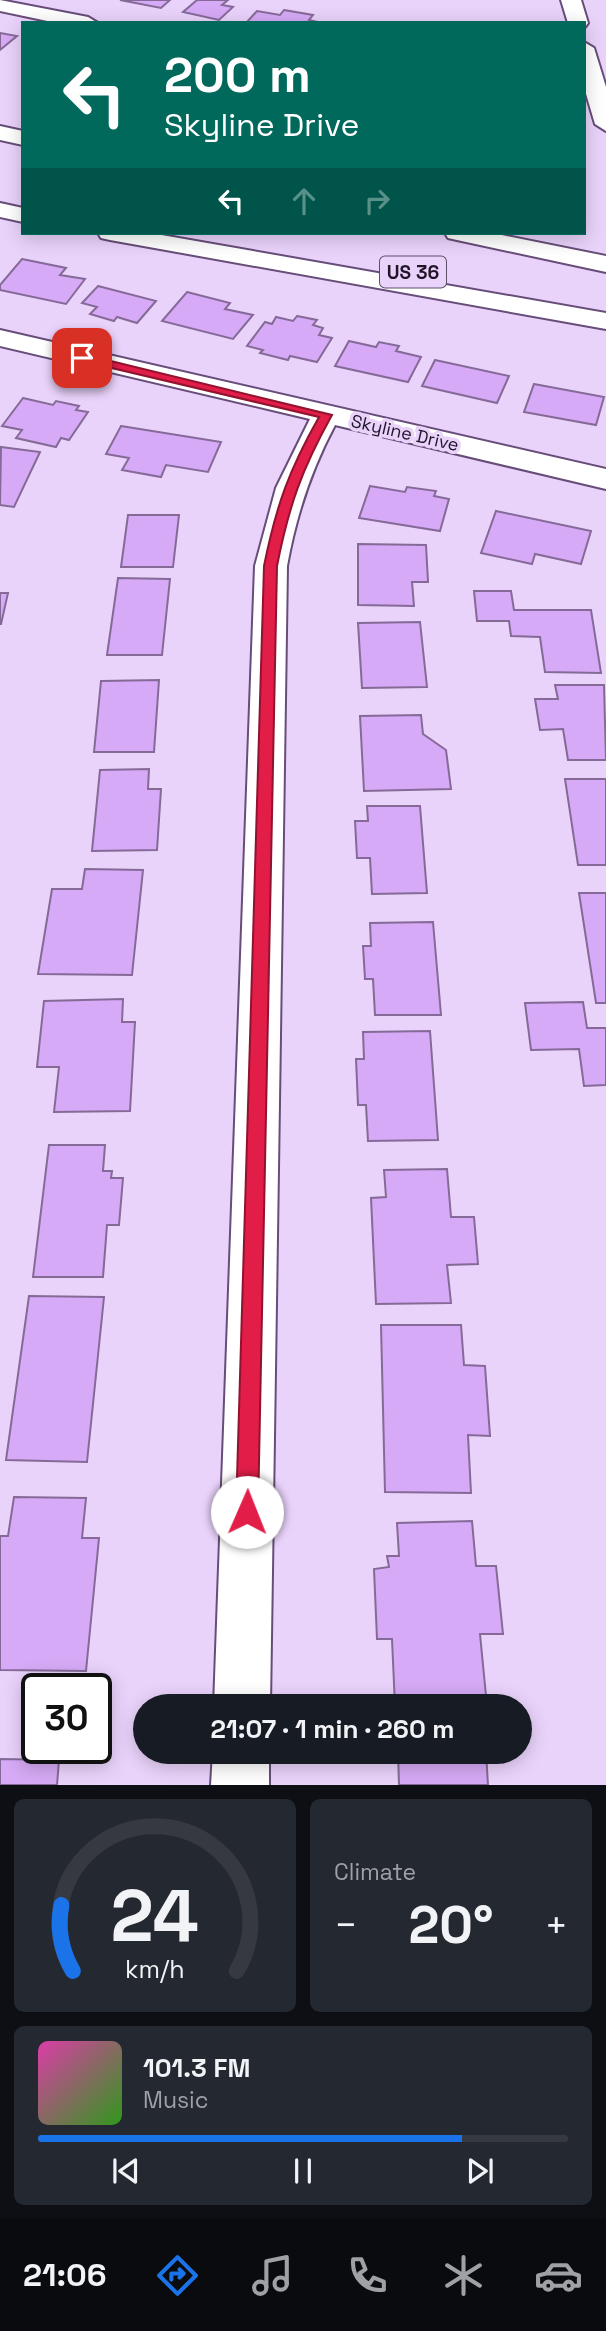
<!DOCTYPE html>
<html lang="en">
<head>
<meta charset="utf-8">
<style>
	:root { --surface:#171b24; --page:#242831; --text:#f1f3f6; --muted:#9ea1a6; --line:#363941; --accent:#1a73e8 }
	body { margin:0; font-family:"Space Grotesk",sans-serif; background:var(--page); color:var(--text); height:100vh; display:flex; flex-direction:column; font-size:26px; white-space:nowrap }
	* { box-sizing:border-box; margin:0 }
	p { font-size:23px; color:var(--muted) }
	.icon { flex:none; width:38px; height:38px; fill:none; stroke:currentColor; stroke-width:2; stroke-linecap:round; stroke-linejoin:round }
	.map { position:relative; height:1785px; overflow:hidden }
	.details { display:flex; flex-direction:column; gap:14px; padding:14px; background:#0d0f14; flex:1 }
	.details>* { flex:none }
	.banner { position:absolute; left:21px; top:21px; width:565px; height:214px; border-radius:0px; box-shadow:0 4px 18px #0003; background:#00695c; color:#fff; overflow:hidden }
	.speed { position:absolute; left:21px; top:1673px; display:flex; gap:14px; font-size:35px; font-weight:700; text-align:center }
	.speed>* { display:grid; place-content:center; width:91px; height:91px; border-radius:50%; background:var(--surface); box-shadow:0 4px 18px #0003; line-height:1 }
	.speed .limit { border:4px solid #111; border-radius:10px; background:#fff; color:#111 }
	.pin { position:absolute; display:grid; place-items:center; width:60px; height:60px; color:#fff; margin:-30px; border-radius:14px; box-shadow:0 4px 10px #0006 }
	.me { position:absolute; width:77px; margin:-38px; rotate:1deg; stroke-linejoin:round; filter:drop-shadow(0 0 5px #0008) }
	.turn { display:flex; align-items:center; gap:24px; height:147px; padding:0 28px; font-size:32px }
	.turn .icon { width:91px; height:91px; stroke-width:2.5 }
	.turn b { display:block; font-size:49px; line-height:60px }
	.lanes { display:flex; align-items:center; height:66px; padding:0 28px; background:#0003; justify-content:center; gap:35px; direction:ltr }
	.lanes .off { opacity:.35 }
	.big { font-size:52px; font-weight:600; line-height:1.1 }
	.details .tile { flex:1; display:flex; flex-direction:column; justify-content:center; gap:10px; min-width:0; padding:0 24px; border-radius:10px; background:var(--page) }
	.details .dial { align-items:center; gap:0 }
	.dial svg { height:182px; overflow:visible; fill:none; stroke:var(--line); stroke-width:7; stroke-linecap:round; text-anchor:middle }
	.dial text { fill:var(--text); stroke:none }
	.song { display:flex; align-items:center; gap:21px }
	.cover { width:84px; height:84px; border-radius:10px; background:linear-gradient(135deg,hsl(320 70% 55%),hsl(110 70% 35%)) }
	.played { height:7px; border-radius:4px; background:linear-gradient(90deg,var(--accent) 80%,var(--line) 80%) }
	.keys { display:flex; justify-content:space-around; direction:ltr }
	.heat { display:flex; justify-content:space-between; align-items:center; font-size:38px; direction:ltr }
	.details .tiles { flex:1; display:grid; gap:14px; grid-template-columns:1fr 1fr }
	.tile:last-child { grid-column:span 2 }
	.trip { position:absolute; left:133px; top:1694px; width:399px; height:70px; border-radius:35px; background:var(--surface); box-shadow:0 4px 18px #0003; font-weight:600; line-height:70px; text-align:center }
	.menu { display:flex; height:112px; justify-content:space-around; align-items:center; background:#090b0e; color:var(--muted) }
	.menu .icon { width:49px; height:49px }
	.menu .selected { color:var(--accent) }
	.menu b { font-size:32px; color:var(--text) }
	.map>svg:first-child { display:block }
</style>
</head>
<body>
<div class="map">
<svg width="606" height="1785" viewBox="0 0 606 1785">
	<rect width="100%" height="100%" fill="#ead3fb"/>
	<g fill="#d6aaf6" stroke="#856a98" stroke-width="2">
		<polygon points="120,0 170,0 161,8"/>
		<polygon points="197,0 228,0 222,5 233,7 219,20 183,12"/>
		<polygon points="284,10 313,15 309,20 322,23 246,23 257,11 280,15"/>
		<polygon points="0,33 17,36 0,50"/>
		<polygon points="22,259 66,268 60,275 85,279 66,304 0,290 0,285"/>
		<polygon points="98,286 156,301 137,323 117,317 114,321 90,314 97,307 82,303"/>
		<polygon points="187,292 230,303 225,309 253,315 233,339 162,321"/>
		<polygon points="297,316 317,320 313,325 323,328 319,335 332,338 317,362 290,356 288,360 260,353 263,350 247,346 265,322 272,324 276,317 293,321"/>
		<polygon points="349,341 376,347 379,342 399,346 396,351 421,357 408,382 335,366"/>
		<polygon points="435,360 509,376 497,403 422,386"/>
		<polygon points="534,384 604,397 596,425 524,412"/>
		<polygon points="23,398 53,405 56,401 79,406 76,410 88,412 69,440 61,438 56,447 16,438 22,430 2,426"/>
		<polygon points="121,426 221,442 208,472 166,465 161,477 122,470 129,458 106,454"/>
		<polygon points="1,447 40,452 14,507 0,505"/>
		<polygon points="370,486 405,492 407,487 436,491 434,496 449,499 440,531 359,518"/>
		<polygon points="496,511 591,531 581,564 535,554 532,564 481,553"/>
		<polygon points="128,515 179,515 173,567 121,567"/>
		<polygon points="358,544 426,545 428,582 412,582 414,606 358,605"/>
		<polygon points="118,578 170,579 162,655 107,655"/>
		<polygon points="474,591 511,591 514,610 591,610 601,673 545,672 540,637 511,636 509,621 477,621"/>
		<polygon points="0,593 8,593 1,624 0,624"/>
		<polygon points="420,622 427,687 362,688 358,623"/>
		<polygon points="159,680 154,752 94,752 101,681"/>
		<polygon points="555,685 604,685 606,760 568,760 563,729 540,730 535,699 558,699"/>
		<polygon points="421,715 423,734 446,750 451,789 364,791 360,716"/>
		<polygon points="149,769 148,789 161,789 157,850 92,851 100,770"/>
		<polygon points="565,779 606,779 606,865 578,865"/>
		<polygon points="367,806 420,806 427,893 372,894 370,858 357,858 355,821 368,821"/>
		<polygon points="85,869 143,870 132,975 38,974 52,889 82,889"/>
		<polygon points="579,893 606,893 606,1003 596,1003"/>
		<polygon points="433,922 441,1015 375,1015 373,979 365,979 363,946 371,946 370,923"/>
		<polygon points="123,999 122,1022 135,1022 130,1111 54,1112 59,1067 37,1067 44,1001"/>
		<polygon points="583,1002 587,1028 606,1028 606,1085 584,1086 579,1049 531,1050 525,1003"/>
		<polygon points="430,1031 438,1140 368,1141 366,1105 358,1105 356,1059 364,1059 363,1032"/>
		<polygon points="49,1145 105,1145 103,1171 112,1171 111,1178 123,1178 119,1225 107,1225 103,1277 33,1277"/>
		<polygon points="447,1169 451,1217 474,1217 478,1264 447,1265 451,1303 376,1304 371,1198 386,1197 384,1170"/>
		<polygon points="29,1296 104,1297 87,1462 6,1460"/>
		<polygon points="381,1325 461,1325 464,1365 485,1366 490,1436 468,1435 471,1493 385,1492"/>
		<polygon points="14,1497 86,1498 82,1538 99,1538 86,1671 0,1670 0,1536 8,1536"/>
		<polygon points="472,1521 476,1566 496,1566 503,1634 480,1634 487,1706 395,1706 392,1639 377,1639 374,1569 389,1567 387,1556 399,1556 397,1523"/>
		<polygon points="398,1752 486,1752 488,1785 399,1785"/>
		<polygon points="0,1759 59,1760 57,1785 0,1785"/>
	</g>
	<g fill="none" stroke-linecap="round" stroke-linejoin="round">
		<g stroke="#674d79" stroke-width="4">
			<g id="minor">
				<polygon points="0,0 88,17 98,23 57,23 0,11"/>
				<polygon points="561,0 581,0 588,23 585,27 584,23 568,23"/>
				<polygon points="584,42 594,48 606,87 606,131 595,124 584,87"/>
				<path d="M0,330l606,139v20l-271,-64c-24,45 -39,91 -48,141l-17,1140h-56l41,-1140 21,-78 34,-69 -310,-73z"/>
				<polygon points="213,1752 269,1752 269,1785 211,1785"/>
			</g>
		</g>
		<g stroke="#674d79" stroke-width="4">
			<g id="highway">
				<polygon points="0,126 23,131 23,145 0,140"/>
				<polygon points="0,203 23,208 23,222 0,217"/>
				<polygon points="98,233 150,233 606,313 606,329 110,240 101,238"/>
				<polygon points="445,233 492,233 606,256 606,272 457,240 448,238"/>
			</g>
		</g>
		<use href="#minor" fill="#fff" fill-rule="evenodd"/>
		<use href="#highway" fill="#fff" fill-rule="evenodd"/>
	</g>
	<path fill="#e11d48" stroke="#92132f" stroke-width="2" d="M82,354l250,61c-30,54 -43,90 -55,151l-19,946 -4,7 -7,3 -8,-3 -3,-7 28,-946c12,-60 25,-96 55,-149l-241,-57 -2,-2z"/>
	<g text-anchor="middle" stroke-width="7" stroke-linejoin="round" paint-order="stroke">
		<g font-size="18" fill="#211629" stroke="#ead3fb">
			<text transform="translate(405 433) rotate(13)" y="6">Skyline Drive</text>
		</g>
		<rect fill="#ead3fb" stroke="#5d4f68" stroke-width="2" x="380" y="256.5" width="66" height="31" rx="5"/>
		<g font-size="19" font-weight="bold" fill="#211629">
			<text x="413" y="279">US 36</text>
		</g>
	</g>
</svg>
<div class="speed"><div class="limit">30</div></div>
<div class="pin" style="left:82px;top:358px;background:#d93025"><svg class="icon" aria-label="arrive" viewBox="0 0 24 24"><path d="M6 21V4h12l-3 4 3 4H6"/></svg></div>
<svg class="me" style="left:247px;top:1512px" viewBox="-20 -20 40 40"><circle r="19" fill="#fff"/><path d="M0-13L10 11 0 6-10 11z" fill="#e11d48"/></svg>
<div class="trip">21:07 · 1 min · 260 m</div>
<div class="banner">
<div class="turn"><svg class="icon" aria-label="left" viewBox="0 0 24 24"><path d="M17 20v-9H6M10 6l-5 5 5 5"/></svg><div><b>200 m</b>Skyline Drive</div></div>
<div class="lanes"><svg class="icon" aria-label="left" viewBox="0 0 24 24"><path d="M17 20v-9H6M10 6l-5 5 5 5"/></svg><svg class="icon off" aria-label="ahead" viewBox="0 0 24 24"><path d="M12 20V5M6 11l6-6 6 6"/></svg><svg class="icon off" aria-label="right" viewBox="0 0 24 24"><path d="M7 20v-9h11M14 6l5 5-5 5"/></svg></div>
</div>
</div>
<section class="details">
<div class="tiles">
<div class="tile dial"><svg viewBox="0 0 100 80">
<path d="M14 69A42 42 0 1 1 86 69"/>
<path d="M14 69A42 42 0 0 1 9 40" stroke="#1a73e8"/>
<text x="50" y="56" font-size="32" font-weight="700">24</text>
<text x="50" y="72" font-size="11">km/h</text>
</svg></div>
<div class="tile"><p>Climate</p>
<div class="heat"><a>−</a><b class="big">20°</b><a>+</a></div>
</div>
<div class="tile">
<div class="song"><i class="cover"></i><div><b>101.3 FM</b><p>Music</p></div></div>
<div class="played"></div>
<div class="keys"><svg class="icon" aria-label="previous" viewBox="0 0 24 24"><path d="M18 5L8 12l10 7zM5 5v14"/></svg><svg class="icon" aria-label="pause" viewBox="0 0 24 24"><path d="M8 5v14M16 5v14"/></svg><svg class="icon" aria-label="next" viewBox="0 0 24 24"><path d="M6 5l10 7-10 7zM19 5v14"/></svg></div>
</div>
</div>
</section>
<nav class="menu">
<b>21:06</b>
<svg class="icon selected" aria-label="directions" viewBox="0 0 24 24"><path d="M12 3l9 9-9 9-9-9zM9 14v-3h6M13 9l2 2-2 2"/></svg>
<svg class="icon" aria-label="music" viewBox="0 0 24 24"><path d="M9 18V5l10-2v13"/><circle cx="6" cy="18" r="3"/><circle cx="16" cy="16" r="3"/></svg>
<svg class="icon" aria-label="phone" viewBox="0 0 24 24"><path d="M5 4h4l2 5-3 2q2 4 5 5l2-3 5 2v4C11 20 4 13 5 4z"/></svg>
<svg class="icon" aria-label="climate" viewBox="0 0 24 24"><path d="M12 3v18M4 7l16 10M4 17L20 7"/></svg>
<svg class="icon" aria-label="car" viewBox="0 0 24 24"><path d="M5 17H2v-5l4-1 3-4h7l3 4 3 1v5h-3M9 17h6M6 11h13"/><circle cx="7" cy="17" r="2"/><circle cx="17" cy="17" r="2"/></svg>
</nav>
</body>
</html>
